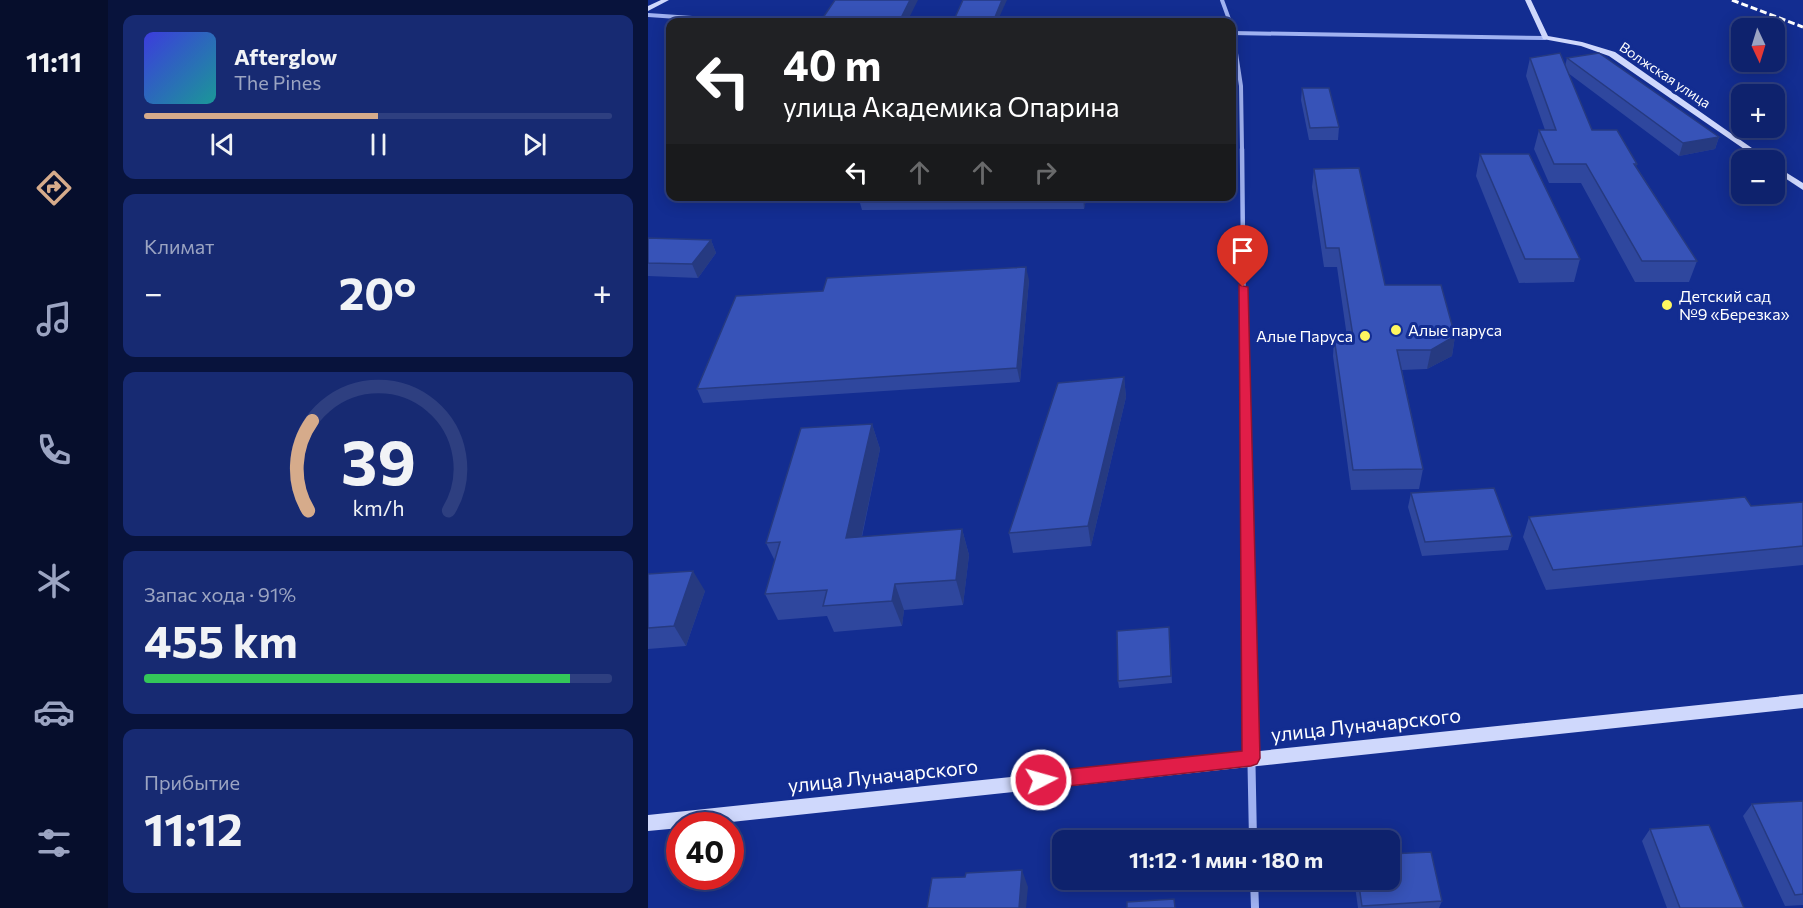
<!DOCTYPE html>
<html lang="ru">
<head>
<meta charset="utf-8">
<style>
	:root { --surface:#0e226d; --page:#172a72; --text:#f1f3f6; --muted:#9ba4c2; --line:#2e3f80; --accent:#d6ab8b }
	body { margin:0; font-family:Commissioner,sans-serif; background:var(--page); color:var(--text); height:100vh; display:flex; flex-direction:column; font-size:22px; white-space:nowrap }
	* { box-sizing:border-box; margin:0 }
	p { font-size:20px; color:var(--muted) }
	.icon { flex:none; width:33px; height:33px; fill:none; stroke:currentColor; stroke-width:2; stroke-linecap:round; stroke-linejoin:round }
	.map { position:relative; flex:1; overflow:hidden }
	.details { display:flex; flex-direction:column; gap:15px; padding:15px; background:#08133c; width:540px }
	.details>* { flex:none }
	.top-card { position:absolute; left:18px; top:18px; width:570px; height:183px; border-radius:12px; box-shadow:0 3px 15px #0003,0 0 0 2px var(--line); background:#202124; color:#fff; overflow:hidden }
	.needle { width:39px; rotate:176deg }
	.controls { position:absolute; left:1083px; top:18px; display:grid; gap:12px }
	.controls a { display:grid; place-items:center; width:54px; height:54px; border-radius:12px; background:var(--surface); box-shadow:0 3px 15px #0003,0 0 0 2px var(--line); font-size:30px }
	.speed { position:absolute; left:18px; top:812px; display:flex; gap:12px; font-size:30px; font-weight:700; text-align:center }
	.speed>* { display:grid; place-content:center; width:78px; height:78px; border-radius:50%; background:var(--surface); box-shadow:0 3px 15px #0003,0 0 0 2px var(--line); line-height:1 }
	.speed .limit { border:9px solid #d22; background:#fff; color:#111 }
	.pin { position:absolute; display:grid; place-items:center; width:51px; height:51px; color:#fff; margin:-62px -26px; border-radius:50% 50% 50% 0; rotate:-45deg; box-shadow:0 0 6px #0007 }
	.pin .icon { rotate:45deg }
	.me { position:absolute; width:66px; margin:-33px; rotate:84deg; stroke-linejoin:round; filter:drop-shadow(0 0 4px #0008) }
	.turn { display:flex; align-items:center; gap:21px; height:126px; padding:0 18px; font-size:27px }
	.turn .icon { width:78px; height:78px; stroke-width:2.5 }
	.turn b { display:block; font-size:42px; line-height:51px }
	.lanes { display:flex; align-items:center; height:57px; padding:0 18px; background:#0003; justify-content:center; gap:30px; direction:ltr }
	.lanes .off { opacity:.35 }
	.big { font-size:45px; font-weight:700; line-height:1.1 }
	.details .card { flex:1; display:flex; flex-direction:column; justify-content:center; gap:9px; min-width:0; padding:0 21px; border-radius:12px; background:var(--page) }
	.details .dial { align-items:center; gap:0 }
	.dial svg { height:156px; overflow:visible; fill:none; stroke:var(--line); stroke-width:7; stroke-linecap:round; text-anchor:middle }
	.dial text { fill:var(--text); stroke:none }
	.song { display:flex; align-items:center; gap:18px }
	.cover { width:72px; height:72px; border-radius:9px; background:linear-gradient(135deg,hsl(240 70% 55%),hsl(180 70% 35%)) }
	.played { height:6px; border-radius:3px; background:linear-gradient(90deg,var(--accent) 50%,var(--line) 50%) }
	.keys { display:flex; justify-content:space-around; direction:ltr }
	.heat { display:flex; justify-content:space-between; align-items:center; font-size:33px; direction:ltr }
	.charge { height:9px; border-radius:4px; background:linear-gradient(90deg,#34c759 91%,var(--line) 0) }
	.trip { position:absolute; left:404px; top:830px; width:348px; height:60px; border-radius:12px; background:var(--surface); box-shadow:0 3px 15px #0003,0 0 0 2px var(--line); font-weight:700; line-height:60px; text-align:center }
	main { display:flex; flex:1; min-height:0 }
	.tabs { display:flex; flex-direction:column; width:108px; justify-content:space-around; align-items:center; background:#060e2c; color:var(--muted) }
	.tabs .icon { width:42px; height:42px }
	.tabs .on { color:var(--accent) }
	.tabs b { font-size:27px; color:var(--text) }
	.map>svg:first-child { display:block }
</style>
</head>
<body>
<main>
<nav class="tabs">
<b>11:11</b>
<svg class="icon on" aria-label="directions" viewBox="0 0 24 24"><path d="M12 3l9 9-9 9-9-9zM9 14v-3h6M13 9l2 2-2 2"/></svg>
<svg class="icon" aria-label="music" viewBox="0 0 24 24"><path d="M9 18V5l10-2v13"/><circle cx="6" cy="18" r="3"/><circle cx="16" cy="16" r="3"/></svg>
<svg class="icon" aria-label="phone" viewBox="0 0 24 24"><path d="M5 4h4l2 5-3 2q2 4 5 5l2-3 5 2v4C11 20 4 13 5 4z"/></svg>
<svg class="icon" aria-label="climate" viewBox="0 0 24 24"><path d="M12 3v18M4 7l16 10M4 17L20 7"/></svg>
<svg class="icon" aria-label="car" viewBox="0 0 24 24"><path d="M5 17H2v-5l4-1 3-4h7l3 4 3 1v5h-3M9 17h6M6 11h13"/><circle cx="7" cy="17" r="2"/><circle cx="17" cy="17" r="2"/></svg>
<svg class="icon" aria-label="filters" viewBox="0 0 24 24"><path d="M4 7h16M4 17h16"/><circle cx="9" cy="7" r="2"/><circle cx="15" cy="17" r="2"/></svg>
</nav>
<section class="details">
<div class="card">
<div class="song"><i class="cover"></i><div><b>Afterglow</b><p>The Pines</p></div></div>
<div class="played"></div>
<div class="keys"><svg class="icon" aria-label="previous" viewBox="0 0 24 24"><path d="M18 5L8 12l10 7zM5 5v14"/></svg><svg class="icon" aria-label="pause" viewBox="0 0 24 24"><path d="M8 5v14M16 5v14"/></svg><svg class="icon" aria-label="next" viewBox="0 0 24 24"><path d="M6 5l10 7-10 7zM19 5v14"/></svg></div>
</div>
<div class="card"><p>Климат</p>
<div class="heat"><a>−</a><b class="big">20°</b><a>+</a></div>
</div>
<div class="card dial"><svg viewBox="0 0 100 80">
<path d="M14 69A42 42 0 1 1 86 69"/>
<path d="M14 69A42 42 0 0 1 16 23" stroke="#d6ab8b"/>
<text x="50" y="56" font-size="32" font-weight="700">39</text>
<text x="50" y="72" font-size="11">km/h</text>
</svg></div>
<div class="card"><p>Запас хода · 91%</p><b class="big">455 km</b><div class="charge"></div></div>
<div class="card"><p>Прибытие</p><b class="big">11:12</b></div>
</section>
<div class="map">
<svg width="1155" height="908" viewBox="0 0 1155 908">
	<rect width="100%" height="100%" fill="#132d91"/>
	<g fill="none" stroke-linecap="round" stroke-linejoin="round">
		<g stroke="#a0b2f1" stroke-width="4">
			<polyline points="574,0 582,22"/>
			<polyline points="0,15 103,22"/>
			<polyline points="584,27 593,86 594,150"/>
			<polyline points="584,33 897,38"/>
		</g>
		<polyline stroke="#a0b2f1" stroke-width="4.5" points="594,149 596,343"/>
		<polyline stroke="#a0b2f1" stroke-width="6" points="596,341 600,590"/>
		<g stroke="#a0b2f1" stroke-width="8">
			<polyline points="600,589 605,840"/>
			<polyline points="606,879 607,908"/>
		</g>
		<g fill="#cfd8fc" fill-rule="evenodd">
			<polygon points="13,0 21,0 0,11 0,6"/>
			<polygon points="877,0 883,0 900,36 934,42 967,52 1121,160 1112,160 961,56 933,46 895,39"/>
			<polygon points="1126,165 1155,183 1155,190 1126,171"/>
			<polygon points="1155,694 1155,708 55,825 32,825 32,828 0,831 0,815"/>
		</g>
		<polyline stroke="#fff" stroke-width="3" stroke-dasharray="7 3" stroke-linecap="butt" points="1084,0 1155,27"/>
	</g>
	<g fill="#2f479e">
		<polygon points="882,58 917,66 919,58 1071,137 1067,149 1031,156 920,73 944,130 989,164 988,166 1049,261 1041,282 987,282 933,183 901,183 886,149 891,130 897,130 878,76"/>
		<polygon points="654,88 691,127 690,140 661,140 653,100"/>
		<polygon points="832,154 932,259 926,282 871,283 828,176"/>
		<polygon points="666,169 737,285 807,336 804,356 779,369 754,370 775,469 771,489 703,490 685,356 686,337 699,337 689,267 676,267 664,187"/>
		<polygon points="210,196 439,196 436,209 214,210"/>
		<polygon points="0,238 63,240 68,253 50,278 0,276"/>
		<polygon points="381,280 372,382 55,403 49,389 175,291"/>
		<polygon points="476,377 478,397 443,546 365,553 361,533"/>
		<polygon points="224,424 232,449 214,537 314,529 321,555 315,605 256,610 254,626 186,632 179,616 130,620 117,594 127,561 118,543"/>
		<polygon points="763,493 864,536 860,550 774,556 760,507"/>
		<polygon points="1155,502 1155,565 898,590 875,537 881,517 1103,506"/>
		<polygon points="0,574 57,591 38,646 0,649"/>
		<polygon points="521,627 524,683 471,688 470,681"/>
		<polygon points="1155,801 1155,905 1137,906 1095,816 1104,804"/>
		<polygon points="1002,829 1096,908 1019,908 994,841"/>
		<polygon points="706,879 741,879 794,901 791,908 710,908"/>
	</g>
	<g fill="#263a81">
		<polygon points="262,0 270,0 259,22 251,22"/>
		<polygon points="354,0 359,0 349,22 345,22"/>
		<polygon points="1071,137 1067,149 1031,156 1035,143"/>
		<polygon points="435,196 439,196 436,209"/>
		<polygon points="63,240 68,253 50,278 44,264"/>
		<polygon points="378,267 381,280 372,382 369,368"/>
		<polygon points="807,336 804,356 779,369 783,350"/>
		<polygon points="476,377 478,397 443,546 440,526"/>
		<polygon points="224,424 232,449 208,563 198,538"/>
		<polygon points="314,529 321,555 315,605 308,580"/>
		<polygon points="45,571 57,591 38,646 26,626"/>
		<polygon points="247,584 256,610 254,626 244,601"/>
		<polygon points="374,870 380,887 378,908 371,908"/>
	</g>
	<g fill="#3753b8" stroke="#263a81" stroke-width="1.5">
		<polygon points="187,0 262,0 251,22 172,22"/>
		<polygon points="315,0 354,0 345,22 305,22"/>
		<polygon points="912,53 944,130 969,130 989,164 986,164 1049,261 994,261 938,164 906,164 891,130 908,130 882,58"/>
		<polygon points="951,53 1071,137 1035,143 919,58"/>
		<polygon points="654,88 681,88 691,127 662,128"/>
		<polygon points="832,154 881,154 932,259 877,259"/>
		<polygon points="711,168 737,285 793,285 807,336 783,350 749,350 775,469 705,470 686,337 705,336 691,248 678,248 666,169"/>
		<polygon points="0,238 63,240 44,264 0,263"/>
		<polygon points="378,267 369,368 49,389 88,296 175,291 179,278"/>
		<polygon points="476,377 440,526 361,533 410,383"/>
		<polygon points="224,424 198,538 314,529 308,580 247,584 244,601 175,606 179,590 117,594 132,542 118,543 153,428"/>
		<polygon points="846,488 864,536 777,542 763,493"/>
		<polygon points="1097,497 1103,506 1155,502 1155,546 905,570 881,517"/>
		<polygon points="45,571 26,626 0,628 0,574"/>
		<polygon points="521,627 523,676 470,681 469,631"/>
		<polygon points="1155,801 1155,894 1147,895 1104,804"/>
		<polygon points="1061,825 1096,908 1032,908 1002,829"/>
		<polygon points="783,852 794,901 714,906 710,879 741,879 741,854"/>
		<polygon points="374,870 371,908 279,908 284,878 317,877 318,873"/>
		<polygon points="526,899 527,908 479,908 479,902"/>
	</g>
	<polygon fill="#e11d48" stroke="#92132f" stroke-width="1.5" points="591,285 600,287 612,758 609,764 603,766 393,789 386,786 384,780 386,774 393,772 594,751"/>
	<g fill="#fff660" stroke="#132d91" stroke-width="2">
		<circle cx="1019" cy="305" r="6"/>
		<circle cx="748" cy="330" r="6"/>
		<circle cx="717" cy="336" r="6"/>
	</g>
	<g text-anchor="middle" stroke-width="6" stroke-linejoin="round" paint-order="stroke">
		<g font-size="14" fill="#fff" stroke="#132d91">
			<text transform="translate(1017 75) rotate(34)" y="5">Волжская улица</text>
		</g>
		<g font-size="16" fill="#fff" stroke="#132d91" text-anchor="start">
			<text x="1031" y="302">Детский сад<tspan x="1031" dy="18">№9 «Березка»</tspan></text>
			<text x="760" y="336">Алые паруса</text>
			<text x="705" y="342" text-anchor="end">Алые Паруса</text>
		</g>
		<g font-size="20" fill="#fff" stroke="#132d91">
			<text transform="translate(718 725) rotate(-6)" y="7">улица Луначарского</text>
			<text transform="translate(235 776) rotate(-6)" y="7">улица Луначарского</text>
		</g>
	</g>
</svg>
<div class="controls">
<a><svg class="needle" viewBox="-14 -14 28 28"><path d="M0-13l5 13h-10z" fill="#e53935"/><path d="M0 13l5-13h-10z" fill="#9ba4c2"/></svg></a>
<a>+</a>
<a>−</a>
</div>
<div class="speed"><div class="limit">40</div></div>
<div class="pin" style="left:595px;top:287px;background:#d93025"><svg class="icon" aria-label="arrive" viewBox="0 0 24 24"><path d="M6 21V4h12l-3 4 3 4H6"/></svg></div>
<svg class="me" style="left:393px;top:780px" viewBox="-20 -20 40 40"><circle r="17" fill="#e11d48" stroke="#fff" stroke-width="3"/><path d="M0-11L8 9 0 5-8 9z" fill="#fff"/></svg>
<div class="trip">11:12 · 1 мин · 180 m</div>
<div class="top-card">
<div class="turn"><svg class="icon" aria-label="left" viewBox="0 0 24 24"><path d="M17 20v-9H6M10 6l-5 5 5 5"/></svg><div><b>40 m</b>улица Академика Опарина</div></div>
<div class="lanes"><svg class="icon" aria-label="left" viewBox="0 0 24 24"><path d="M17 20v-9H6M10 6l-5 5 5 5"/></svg><svg class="icon off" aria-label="ahead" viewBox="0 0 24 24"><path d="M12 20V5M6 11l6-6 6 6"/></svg><svg class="icon off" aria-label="ahead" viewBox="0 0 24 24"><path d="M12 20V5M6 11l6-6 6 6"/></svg><svg class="icon off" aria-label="right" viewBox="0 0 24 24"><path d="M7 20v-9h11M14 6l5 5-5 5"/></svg></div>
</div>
</div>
</main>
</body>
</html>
